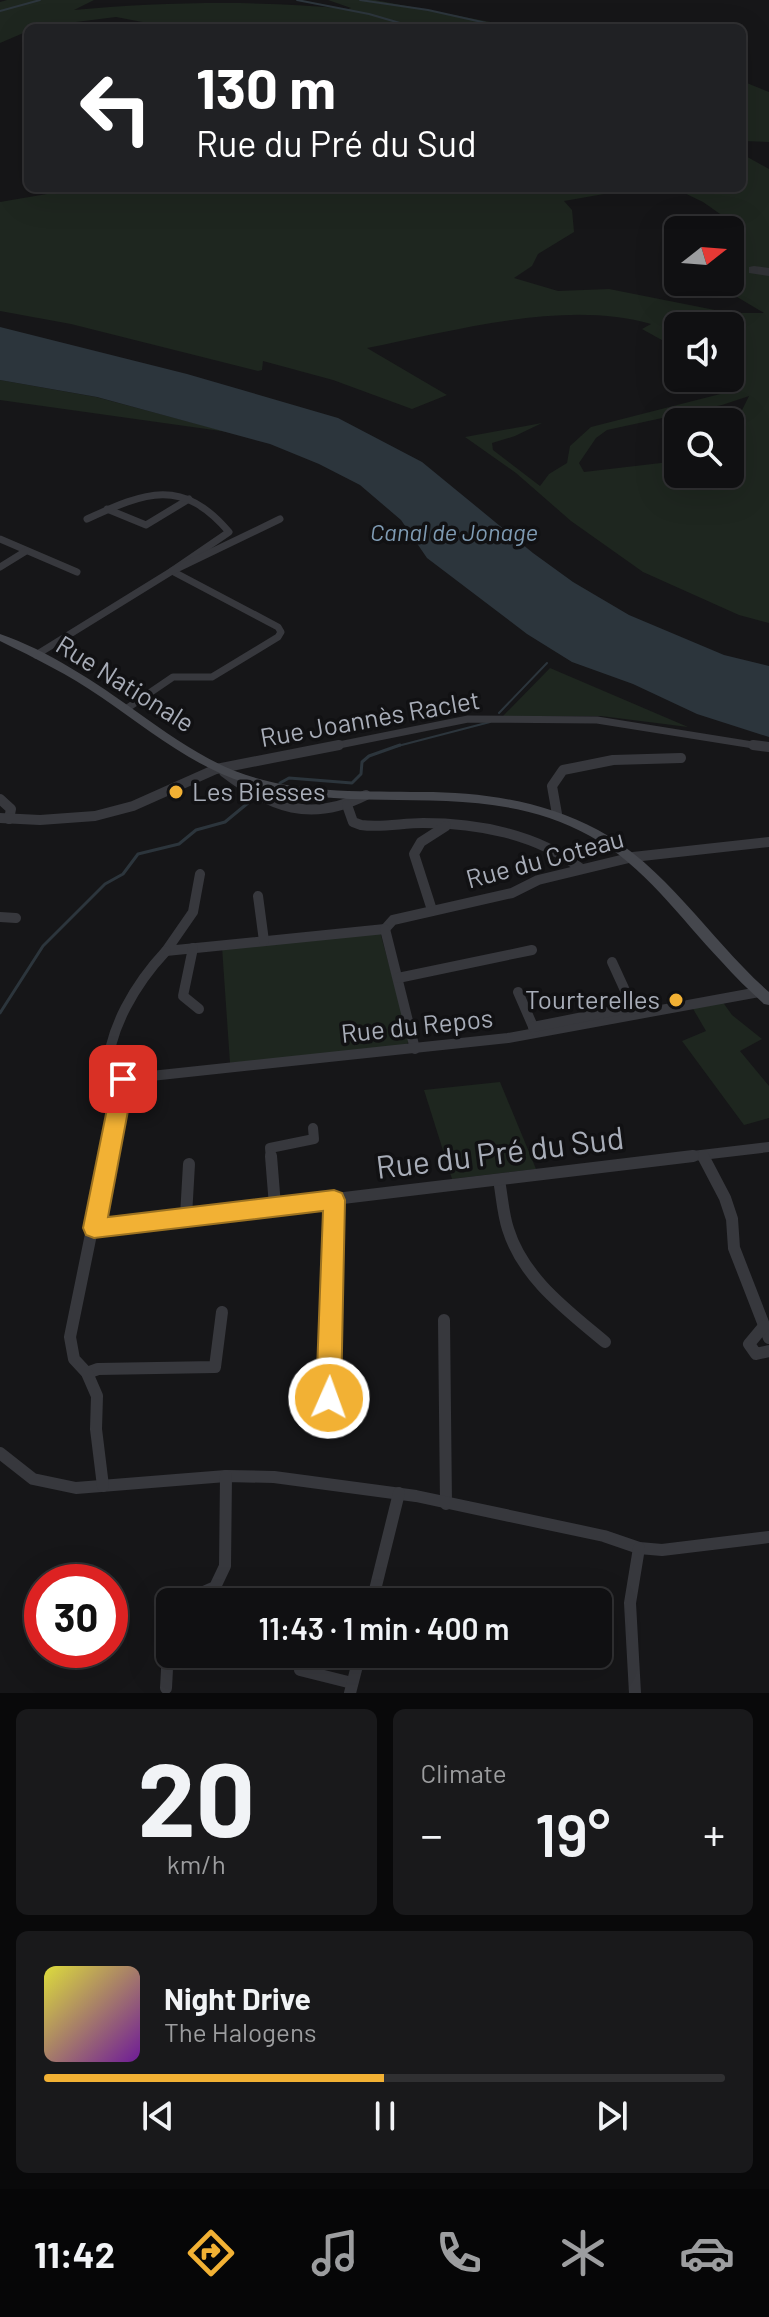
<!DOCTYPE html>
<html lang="en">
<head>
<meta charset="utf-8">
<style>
	:root { --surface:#101012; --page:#19191b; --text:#f1f3f6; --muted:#9c9d9f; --line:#303032; --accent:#f2b134 }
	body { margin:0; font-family:Barlow,sans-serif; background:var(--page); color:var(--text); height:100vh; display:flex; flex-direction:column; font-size:30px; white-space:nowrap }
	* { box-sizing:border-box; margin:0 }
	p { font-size:26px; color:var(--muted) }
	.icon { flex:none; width:44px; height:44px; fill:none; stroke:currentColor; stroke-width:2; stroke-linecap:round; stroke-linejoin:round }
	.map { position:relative; height:1693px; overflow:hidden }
	.details { display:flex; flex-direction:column; gap:16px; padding:16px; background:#09090a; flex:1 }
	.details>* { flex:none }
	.top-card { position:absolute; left:24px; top:24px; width:722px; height:168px; border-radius:12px; box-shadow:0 8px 32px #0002,0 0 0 2px var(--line); background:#202124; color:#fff; overflow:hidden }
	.needle { width:52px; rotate:73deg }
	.fabs { position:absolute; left:664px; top:216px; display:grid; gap:16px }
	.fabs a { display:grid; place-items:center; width:80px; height:80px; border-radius:12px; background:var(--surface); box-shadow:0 8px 32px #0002,0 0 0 2px var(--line); font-size:40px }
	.speed { position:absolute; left:24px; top:1564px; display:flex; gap:16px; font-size:40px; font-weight:700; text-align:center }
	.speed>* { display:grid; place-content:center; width:104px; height:104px; border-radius:50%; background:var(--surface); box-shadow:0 8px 32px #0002,0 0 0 2px var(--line); line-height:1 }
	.speed .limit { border:12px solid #d22; background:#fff; color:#111 }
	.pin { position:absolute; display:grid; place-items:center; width:68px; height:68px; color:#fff; margin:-34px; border-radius:16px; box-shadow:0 4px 12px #0006 }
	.me { position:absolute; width:88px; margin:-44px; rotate:2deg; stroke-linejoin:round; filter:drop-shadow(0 0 6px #0008) }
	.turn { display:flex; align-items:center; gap:28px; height:168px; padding:0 40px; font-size:36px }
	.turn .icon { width:104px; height:104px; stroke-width:2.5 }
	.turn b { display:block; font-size:56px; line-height:68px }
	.big { font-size:60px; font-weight:600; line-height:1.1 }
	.details .card { flex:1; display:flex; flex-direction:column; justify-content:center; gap:12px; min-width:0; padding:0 28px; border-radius:12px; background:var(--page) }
	.details .dial { align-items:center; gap:0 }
	.dial b { font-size:104px; line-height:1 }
	.song { display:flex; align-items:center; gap:24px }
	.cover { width:96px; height:96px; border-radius:12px; background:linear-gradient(135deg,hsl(60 70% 55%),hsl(280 70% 35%)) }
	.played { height:8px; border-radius:4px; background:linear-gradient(90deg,var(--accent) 50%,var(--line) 50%) }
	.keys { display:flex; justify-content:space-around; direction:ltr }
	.heat { display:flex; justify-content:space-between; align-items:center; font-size:44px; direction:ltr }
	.details .tiles { flex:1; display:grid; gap:16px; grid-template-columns:1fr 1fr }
	.card:last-child { grid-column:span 2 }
	.trip { position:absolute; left:156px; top:1588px; width:456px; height:80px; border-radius:12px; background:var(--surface); box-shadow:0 8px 32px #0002,0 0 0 2px var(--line); font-weight:600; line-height:80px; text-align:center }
	.tabs { display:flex; height:128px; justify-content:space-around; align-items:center; background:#060607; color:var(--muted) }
	.tabs .icon { width:56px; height:56px }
	.tabs .on { color:var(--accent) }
	.tabs b { font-size:36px; color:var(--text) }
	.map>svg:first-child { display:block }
</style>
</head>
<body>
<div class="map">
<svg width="769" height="1693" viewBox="0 0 769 1693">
	<rect width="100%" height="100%" fill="#161618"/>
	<g fill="#1e261f" fill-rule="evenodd">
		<path d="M7,0h87l-20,10c87,-8 189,-10 274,-1l3,-1 -23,-8h47l147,28h-330l-1,-5 -17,5 -58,-11 -88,11v3l-28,12v-41z"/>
		<polygon points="742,81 769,92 769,142 742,141"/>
		<path d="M742,154l27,15v454l-30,-8 -96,-43 -72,-51 -55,-48 -51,-36 77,-14 -27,13 -23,7 1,7 47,36 9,-12 18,-11 3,-17 21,-19 141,-36 -7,-13h5v-52h-52v23l-36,-20 9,-5c-85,-25 -198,7 -284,24l80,47 -35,14 -79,-29 -70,-19 -1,9 -4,1 -187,-47 -71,-13v-109l82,-14h520l3,1 -1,5 -40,7 8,9 2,22 -36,22 -6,12 -18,12 44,13 51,-2 121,24h34l-42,-25 2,-6h6v-19l13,-33 -40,-28 -29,-14h68zM749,396c-12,25 -17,28 -5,55l-14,2v21h-52v-13l-94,11 -5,-9 17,-25 11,-8 115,-25z"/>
		<polygon points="0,380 96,397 228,432 0,400"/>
		<polygon points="550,668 688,727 601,716 503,716"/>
		<polygon points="380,932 410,1040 404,1047 230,1063 222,947"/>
		<polygon points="722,1001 732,1015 762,1039 740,1051 769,1086 769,1118 744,1125 682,1041 706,1031 692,1007"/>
		<polygon points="500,1082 536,1169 452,1179 424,1090"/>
	</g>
	<polygon fill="#2c353c" points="0,327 187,374 338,418 422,462 533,553 573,582 629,615 724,655 769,666 769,737 697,714 633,684 572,662 527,634 427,558 401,520 360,485 319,464 270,444 97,397 0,380"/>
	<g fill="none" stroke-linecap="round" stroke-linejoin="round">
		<g stroke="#2c353c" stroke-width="2">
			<polyline points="297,0 369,14 417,28"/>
			<polyline points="360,0 428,10 509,28"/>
			<polyline points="0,11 40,0"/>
			<polyline points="499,713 547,663"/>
			<polyline points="394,747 490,722"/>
		</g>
		<g stroke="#2c353c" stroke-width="3">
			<polyline points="280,783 289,778 352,783 361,774 362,762 369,756 400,745"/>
			<polyline points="0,1013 43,946 105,884 123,874 138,854 179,844 196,830 225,822 254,798"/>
		</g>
		<polygon fill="#303135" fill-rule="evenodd" points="754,266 769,268 769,276 749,273 749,267"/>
		<g stroke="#37383d" stroke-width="7">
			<polyline points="107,509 146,525 189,499"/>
			<path d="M87,519c59,-27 95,-42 142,13l-57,39 106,56 3,5 -3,5 -66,40h-39l-47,32"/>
			<polyline points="0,539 77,572"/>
			<polyline points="0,567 26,551"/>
			<polyline points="36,655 172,571 280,519"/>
			<polyline points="329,747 468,719 597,720 766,747"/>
		</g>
		<g stroke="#37383d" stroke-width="10">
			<polyline points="753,745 769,747"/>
			<path d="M224,772c47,36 87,51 142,23"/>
			<polyline points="0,799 11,809 9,819"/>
			<path d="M347,805l6,17 8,3c21,3 41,-2 62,-2 54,0 114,11 157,45"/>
			<polyline points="557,814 552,786 563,770 613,760 681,758"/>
			<polyline points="0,818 40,820 95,816 133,806 216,769 339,745"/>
			<polyline points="200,874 193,912 166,951 385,929"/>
			<polyline points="258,896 264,941"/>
			<polyline points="432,910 414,854 421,842 446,826"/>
			<polyline points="0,917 16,918"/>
			<polyline points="385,929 393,920 512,893 538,880 633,857 769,842"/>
			<polyline points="385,929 415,1049"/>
			<polyline points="193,948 183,996 199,1009"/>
			<path d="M166,951c-30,32 -58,78 -59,123l16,5 385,-41 251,-46"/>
			<polyline points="612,962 634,1010"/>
			<polyline points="398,978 532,950"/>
			<polyline points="518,992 535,1031"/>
			<polyline points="533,1027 633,1007"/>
			<polyline points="702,1155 704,1158"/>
			<polyline points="107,1158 123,1079"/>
			<polyline points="271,1158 270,1148 314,1139 313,1128"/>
			<polyline points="676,1158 769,1147"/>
		</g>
		<g stroke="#37383d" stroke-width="12">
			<polyline points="271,1156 275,1206"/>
			<polyline points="703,1156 725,1198 732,1219 734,1248 769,1338"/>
			<path d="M499,1180c3,16 4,34 9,49 15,49 59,81 97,113"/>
			<polyline points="186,1216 189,1164"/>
			<polyline points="94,1228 693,1156"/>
			<polyline points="444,1320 446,1504"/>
			<polyline points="764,1326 749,1344 756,1354 769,1351"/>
			<polyline points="87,1373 98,1369 215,1367 222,1312"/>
			<polyline points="329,1398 334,1200"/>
			<polyline points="0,1453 33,1479 76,1488 226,1476 274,1477 416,1496 604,1536 639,1548 662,1550 769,1537"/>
			<polyline points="103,1486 96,1429 97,1396 87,1373 74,1359 70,1337 107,1156"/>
			<polyline points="181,1602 215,1587 225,1566 226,1476"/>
			<polyline points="372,1602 399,1493"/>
			<polyline points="300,1670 352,1683"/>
			<polyline points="166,1688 170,1612"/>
			<polyline points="350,1693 360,1654"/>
			<polyline points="635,1693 630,1603 639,1548"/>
		</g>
		<path fill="#45474d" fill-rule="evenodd" d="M0,634c47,16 97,49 137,78 31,22 63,45 98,59 59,23 125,20 187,21 61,0 121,9 176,38 68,36 114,112 171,162v13l-5,-1c-15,-14 -30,-28 -43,-43 -41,-43 -77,-96 -131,-125 -110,-61 -230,-17 -344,-53 -55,-17 -99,-55 -145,-86 -32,-22 -66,-39 -101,-56z"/>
	</g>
	<polygon fill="#f2b134" stroke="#9d7322" stroke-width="2" points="123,1071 131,1074 134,1079 108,1217 334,1190 342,1193 345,1200 341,1398 338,1407 329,1410 320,1407 316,1398 323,1211 94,1238 86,1235 83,1228 113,1079 116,1074"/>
	<g fill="#f2b134" stroke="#111113" stroke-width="3">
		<circle cx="176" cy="792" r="8"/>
		<circle cx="676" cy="1000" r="8"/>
	</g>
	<g text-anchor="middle" stroke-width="7" stroke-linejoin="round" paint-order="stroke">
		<g font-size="24" font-style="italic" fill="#7f9bb3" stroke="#111113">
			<text x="454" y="541">Canal de Jonage</text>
		</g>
		<g font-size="26" fill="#a8adb8" stroke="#111113">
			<text transform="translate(125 684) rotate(32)" y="9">Rue Nationale</text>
			<text transform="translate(370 719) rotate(-10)" y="9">Rue Joannès Raclet</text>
			<text transform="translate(545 859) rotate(-15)" y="9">Rue du Coteau</text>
			<text transform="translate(417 1026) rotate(-6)" y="9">Rue du Repos</text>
		</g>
		<g font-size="26" fill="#a8adb8" stroke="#111113" text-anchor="start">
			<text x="192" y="801">Les Biesses</text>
			<text x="660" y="1009" text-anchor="end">Tourterelles</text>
		</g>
		<g font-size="32" fill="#a8adb8" stroke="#111113">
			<text transform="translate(500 1153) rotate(-7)" y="11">Rue du Pré du Sud</text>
		</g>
	</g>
</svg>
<div class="fabs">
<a><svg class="needle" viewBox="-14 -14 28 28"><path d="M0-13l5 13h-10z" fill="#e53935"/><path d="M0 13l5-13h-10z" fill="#9c9d9f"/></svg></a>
<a><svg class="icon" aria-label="sound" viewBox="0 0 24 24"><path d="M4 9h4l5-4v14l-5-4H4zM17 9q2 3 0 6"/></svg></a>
<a><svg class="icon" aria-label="search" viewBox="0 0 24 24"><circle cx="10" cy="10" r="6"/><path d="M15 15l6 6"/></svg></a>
</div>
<div class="speed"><div class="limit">30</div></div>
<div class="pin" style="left:123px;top:1079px;background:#d93025"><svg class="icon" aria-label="arrive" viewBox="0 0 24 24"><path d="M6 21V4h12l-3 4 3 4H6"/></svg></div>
<svg class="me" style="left:329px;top:1398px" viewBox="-20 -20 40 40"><circle r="17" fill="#f2b134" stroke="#fff" stroke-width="3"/><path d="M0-11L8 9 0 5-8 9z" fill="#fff"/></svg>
<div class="trip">11:43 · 1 min · 400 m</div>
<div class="top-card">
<div class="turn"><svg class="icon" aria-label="left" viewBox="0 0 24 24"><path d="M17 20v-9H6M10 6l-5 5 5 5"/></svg><div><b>130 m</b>Rue du Pré du Sud</div></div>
</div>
</div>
<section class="details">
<div class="tiles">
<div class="card dial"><b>20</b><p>km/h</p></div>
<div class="card"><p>Climate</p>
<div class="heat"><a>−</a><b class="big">19°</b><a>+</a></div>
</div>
<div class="card">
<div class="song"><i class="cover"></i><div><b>Night Drive</b><p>The Halogens</p></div></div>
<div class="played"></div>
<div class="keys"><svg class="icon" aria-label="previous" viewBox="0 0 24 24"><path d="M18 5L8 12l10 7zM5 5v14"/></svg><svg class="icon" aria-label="pause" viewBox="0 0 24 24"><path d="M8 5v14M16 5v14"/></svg><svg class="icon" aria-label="next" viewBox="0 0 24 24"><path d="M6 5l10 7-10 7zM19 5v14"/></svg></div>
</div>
</div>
</section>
<nav class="tabs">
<b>11:42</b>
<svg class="icon on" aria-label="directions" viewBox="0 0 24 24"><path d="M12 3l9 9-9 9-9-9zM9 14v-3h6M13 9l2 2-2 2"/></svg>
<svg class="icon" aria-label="music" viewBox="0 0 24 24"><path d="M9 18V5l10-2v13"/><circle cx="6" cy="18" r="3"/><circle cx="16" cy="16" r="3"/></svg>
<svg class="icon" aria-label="phone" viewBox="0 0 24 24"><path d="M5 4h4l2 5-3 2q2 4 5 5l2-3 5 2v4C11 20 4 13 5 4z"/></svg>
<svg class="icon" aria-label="climate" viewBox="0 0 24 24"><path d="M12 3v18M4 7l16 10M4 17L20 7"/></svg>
<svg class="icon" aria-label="car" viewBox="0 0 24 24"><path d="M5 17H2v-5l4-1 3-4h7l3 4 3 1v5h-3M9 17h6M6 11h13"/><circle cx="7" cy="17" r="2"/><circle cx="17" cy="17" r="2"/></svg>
</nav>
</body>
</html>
